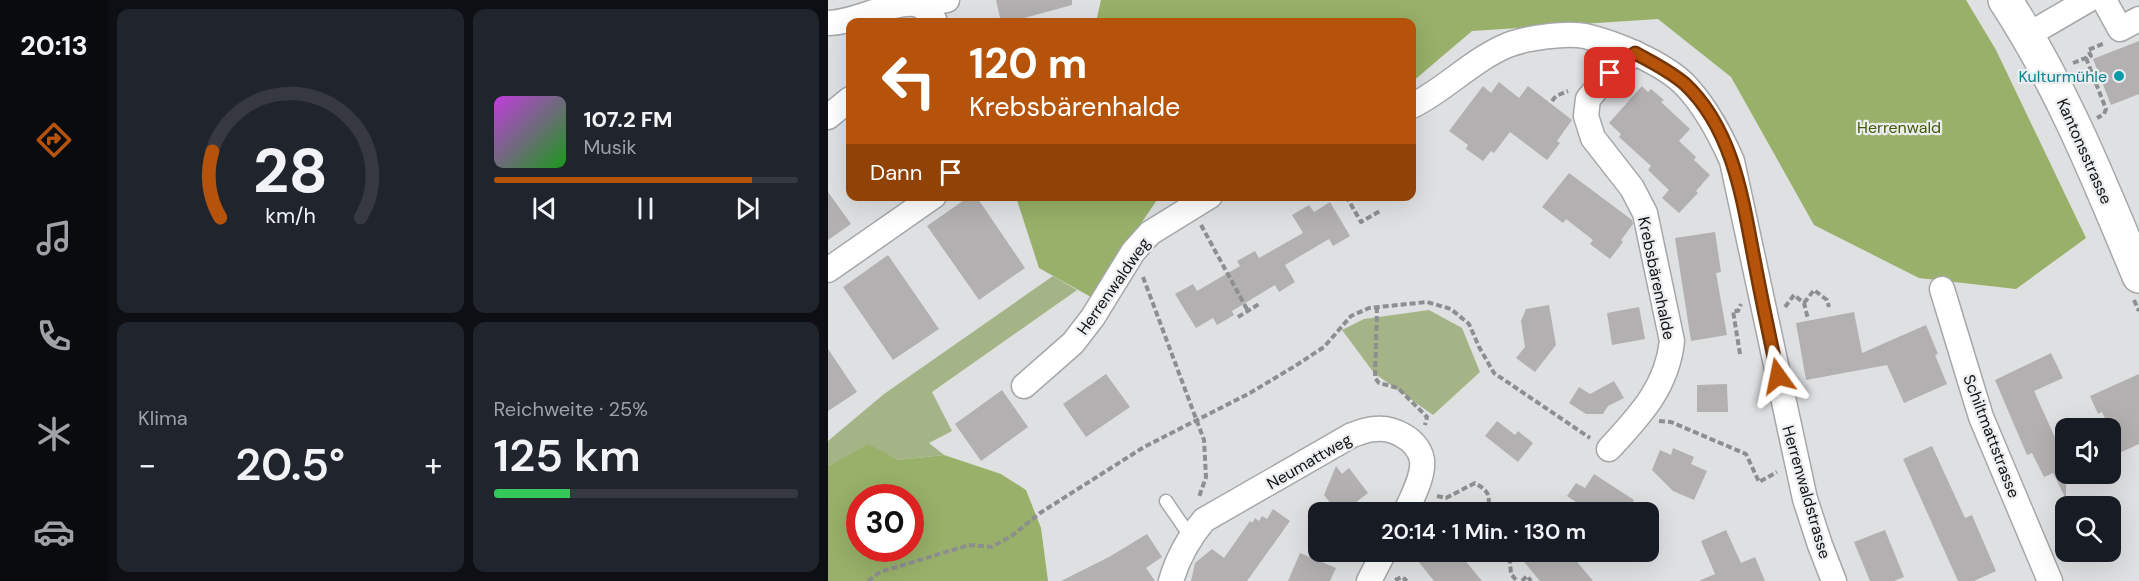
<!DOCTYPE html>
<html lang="de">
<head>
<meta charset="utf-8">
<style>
	:root { --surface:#171b24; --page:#20242c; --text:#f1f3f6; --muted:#9ea1a6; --line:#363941; --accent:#b45309 }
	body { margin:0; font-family:"DM Sans",sans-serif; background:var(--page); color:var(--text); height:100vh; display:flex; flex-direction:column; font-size:22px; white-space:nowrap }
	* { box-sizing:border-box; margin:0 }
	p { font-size:20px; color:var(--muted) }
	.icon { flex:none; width:33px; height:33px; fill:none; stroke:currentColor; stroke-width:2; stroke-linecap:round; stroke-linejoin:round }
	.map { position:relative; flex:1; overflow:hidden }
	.sheet { display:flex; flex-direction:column; gap:9px; padding:9px; background:#0d0f14; width:720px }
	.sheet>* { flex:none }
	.hud { position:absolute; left:18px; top:18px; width:570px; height:183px; border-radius:12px; box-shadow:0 6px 24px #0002; background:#b45309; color:#fff; overflow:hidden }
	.tools { position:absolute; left:1227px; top:418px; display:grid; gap:12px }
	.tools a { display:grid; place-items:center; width:66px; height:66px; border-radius:12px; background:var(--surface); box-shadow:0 6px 24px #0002; font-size:30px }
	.speed { position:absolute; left:18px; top:484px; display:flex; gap:12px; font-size:30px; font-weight:700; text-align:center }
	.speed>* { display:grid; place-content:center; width:78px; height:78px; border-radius:50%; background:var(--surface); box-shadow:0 6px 24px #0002; line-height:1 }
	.speed .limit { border:9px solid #d22; background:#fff; color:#111 }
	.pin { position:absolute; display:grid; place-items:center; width:51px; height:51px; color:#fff; margin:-26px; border-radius:12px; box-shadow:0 3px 9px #0006 }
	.me { position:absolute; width:66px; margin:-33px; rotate:348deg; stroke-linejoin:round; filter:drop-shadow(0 0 4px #0008) }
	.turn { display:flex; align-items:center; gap:21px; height:126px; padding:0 24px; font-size:27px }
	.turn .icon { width:78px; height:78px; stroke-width:2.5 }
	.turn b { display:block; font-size:42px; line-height:51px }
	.then { display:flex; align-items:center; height:57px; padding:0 24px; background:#0003; gap:12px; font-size:22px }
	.big { font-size:45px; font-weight:600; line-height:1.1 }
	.sheet .card { flex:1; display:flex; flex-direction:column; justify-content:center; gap:9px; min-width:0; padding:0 21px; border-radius:12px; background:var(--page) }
	.sheet .dial { align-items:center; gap:0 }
	.dial svg { height:156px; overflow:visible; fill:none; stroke:var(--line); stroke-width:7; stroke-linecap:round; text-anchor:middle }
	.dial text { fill:var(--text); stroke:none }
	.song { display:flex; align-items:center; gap:18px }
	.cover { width:72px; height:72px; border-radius:9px; background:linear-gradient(135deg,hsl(290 70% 55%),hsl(120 70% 35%)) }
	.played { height:6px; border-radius:3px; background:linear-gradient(90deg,var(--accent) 85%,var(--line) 85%) }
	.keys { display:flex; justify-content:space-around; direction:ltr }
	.heat { display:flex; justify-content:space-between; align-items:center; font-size:33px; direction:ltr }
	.charge { height:9px; border-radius:4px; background:linear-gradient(90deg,#34c759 25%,var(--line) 0) }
	.sheet .tiles { flex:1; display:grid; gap:9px; grid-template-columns:repeat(2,1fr) }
	.trip { position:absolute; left:480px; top:502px; width:351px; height:60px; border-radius:12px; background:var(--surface); box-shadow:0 6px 24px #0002; font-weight:600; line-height:60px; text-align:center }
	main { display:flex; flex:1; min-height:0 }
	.menu { display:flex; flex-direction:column; width:108px; justify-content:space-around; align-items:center; background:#090b0e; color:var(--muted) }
	.menu .icon { width:42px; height:42px }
	.menu .on { color:var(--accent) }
	.menu b { font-size:27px; color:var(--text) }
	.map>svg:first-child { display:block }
</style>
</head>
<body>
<main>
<nav class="menu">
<b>20:13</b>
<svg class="icon on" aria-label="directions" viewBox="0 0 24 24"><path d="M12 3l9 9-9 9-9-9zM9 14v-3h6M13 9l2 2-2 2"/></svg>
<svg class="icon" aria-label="music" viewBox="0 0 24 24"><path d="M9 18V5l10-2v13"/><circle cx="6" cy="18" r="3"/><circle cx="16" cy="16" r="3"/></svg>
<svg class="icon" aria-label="phone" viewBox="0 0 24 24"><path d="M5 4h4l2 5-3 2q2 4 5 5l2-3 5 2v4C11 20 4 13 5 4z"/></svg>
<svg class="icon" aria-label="climate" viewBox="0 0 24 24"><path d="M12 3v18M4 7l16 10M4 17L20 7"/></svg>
<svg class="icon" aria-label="car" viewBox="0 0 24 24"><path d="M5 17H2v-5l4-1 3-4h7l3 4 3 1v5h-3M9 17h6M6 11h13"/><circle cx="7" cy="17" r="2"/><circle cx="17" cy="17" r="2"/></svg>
</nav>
<section class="sheet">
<div class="tiles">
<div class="card dial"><svg viewBox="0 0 100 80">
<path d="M14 69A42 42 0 1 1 86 69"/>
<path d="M14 69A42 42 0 0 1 10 35" stroke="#b45309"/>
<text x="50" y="56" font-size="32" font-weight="700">28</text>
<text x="50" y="72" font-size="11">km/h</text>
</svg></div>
<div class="card">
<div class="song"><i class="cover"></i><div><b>107.2 FM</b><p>Musik</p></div></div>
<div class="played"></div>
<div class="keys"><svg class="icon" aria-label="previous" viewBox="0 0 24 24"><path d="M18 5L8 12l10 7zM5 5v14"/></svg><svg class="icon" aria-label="pause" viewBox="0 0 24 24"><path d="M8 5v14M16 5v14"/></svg><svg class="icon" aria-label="next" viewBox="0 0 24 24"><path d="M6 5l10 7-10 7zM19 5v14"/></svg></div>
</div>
<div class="card"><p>Klima</p>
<div class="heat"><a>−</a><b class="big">20.5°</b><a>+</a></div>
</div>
<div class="card"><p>Reichweite · 25%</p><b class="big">125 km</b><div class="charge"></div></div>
</div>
</section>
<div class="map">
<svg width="1311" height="581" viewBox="0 0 1311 581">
	<rect width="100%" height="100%" fill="#dee0e2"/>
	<g fill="#a4b486">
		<polygon points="225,276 249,290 104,392 124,431 101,443 116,455 70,460 39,445 0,466 0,441 56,394"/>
		<polygon points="601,310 634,328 652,372 605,415 546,373 514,330 536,319"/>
	</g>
	<g fill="#98b069" fill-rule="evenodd">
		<polygon points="273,0 1138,0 1168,50 1258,238 1188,289 1091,278 986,225 903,77 830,19 644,31 584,82 584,22 268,22"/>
		<polygon points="188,197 331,197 263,297 211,268"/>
		<path d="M40,444l30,16 46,-5 57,19 25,16 15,38 7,53h-220v-115zM32,498h50v51h-50z"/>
	</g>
	<g fill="#b3b0b1">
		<polygon points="168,0 244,0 244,5 182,22 173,22"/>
		<polygon points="1311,41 1311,94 1283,105 1265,59"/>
		<polygon points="671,82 691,98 700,86 744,120 729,141 732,143 719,160 682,132 666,153 663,151 655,161 638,149 640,145 621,131 655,86 663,93"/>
		<polygon points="814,86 820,92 823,89 836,100 833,102 862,129 851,141 868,157 866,160 882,175 868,191 870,193 851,213 834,198 841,190 820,170 823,166 791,137 793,134 781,123"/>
		<polygon points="741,173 804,220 805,224 793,240 795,242 782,259 762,244 765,240 738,219 735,223 714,207"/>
		<polygon points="0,192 23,224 0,240"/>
		<polygon points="142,196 148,196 197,268 151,300 99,226"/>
		<polygon points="502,202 522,236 505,246 501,239 457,265 467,282 451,292 447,285 404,311 406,315 389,325 385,318 368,328 347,294 365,284 369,291 412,266 409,261 427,251 431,258 475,233 464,215 481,205 486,212"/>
		<polygon points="887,232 893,272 888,273 899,335 863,341 847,238"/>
		<polygon points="60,255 111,329 65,360 15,287"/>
		<polygon points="721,305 728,345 707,372 688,358 697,347 693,321 698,309"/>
		<polygon points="811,307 817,339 784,345 779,313"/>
		<polygon points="1026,312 1034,353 1098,325 1110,354 1107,355 1119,384 1076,403 1059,365 978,380 968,323"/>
		<polygon points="0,349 29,392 0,411"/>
		<polygon points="1223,353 1235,378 1206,391 1229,442 1232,440 1238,452 1238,499 1225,473 1216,477 1204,453 1199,455 1167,380"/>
		<polygon points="278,374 302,407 258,437 235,404"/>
		<polygon points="1311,374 1311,444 1289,454 1282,440 1282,429 1274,412 1270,414 1262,396"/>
		<polygon points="786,381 796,398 780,406 775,414 758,414 741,403 751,387 762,394"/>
		<polygon points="899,384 900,412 869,412 869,385"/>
		<polygon points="174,390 200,427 153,461 127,424"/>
		<polygon points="669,421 687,435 690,431 705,443 690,462 657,436"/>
		<polygon points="1104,446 1137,518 1144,515 1168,571 1146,581 1130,581 1075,459"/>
		<polygon points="845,448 866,457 863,464 879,471 866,500 845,491 824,470 832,450 843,455"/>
		<polygon points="508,466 514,474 521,468 540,493 514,513 510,513 496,495"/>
		<polygon points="766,474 806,500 797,513 764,513 739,496 748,483 757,488"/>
		<polygon points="445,509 462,521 419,581 363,581 367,563 384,549 396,558 422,521 424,523 427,518 431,521 434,516 439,519"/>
		<polygon points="898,530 913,563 927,557 937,581 871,581 887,574 873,541"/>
		<polygon points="1057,530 1076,577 1066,581 1042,581 1026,542"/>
		<polygon points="319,534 334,557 318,568 327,581 233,581 281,557"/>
		<polygon points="601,552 630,552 654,581 606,581 590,561"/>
		<polygon points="688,552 741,552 765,581 712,581"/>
		<polygon points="472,553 508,568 502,581 460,581"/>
	</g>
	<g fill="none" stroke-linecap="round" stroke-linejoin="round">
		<g stroke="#a5a7a9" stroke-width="15">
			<polyline id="lane" points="338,501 362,536"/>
		</g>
		<g stroke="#a5a7a9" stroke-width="27">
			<g id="street">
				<polyline points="1276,0 1292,29 1311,19"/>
				<polyline points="87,4 119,0"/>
				<path d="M0,23c27,0 63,-22 87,-19 9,2 17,10 20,18"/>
				<polyline points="1200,35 1260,0"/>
				<path d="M584,106c34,-17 60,-46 96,-61 18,-7 59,-13 77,-9 31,7 81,28 102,51 20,22 33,47 45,74l73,338 15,46 14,36"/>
				<polyline points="0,117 22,99"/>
				<polyline points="0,270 106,196"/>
				<polyline points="1114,289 1153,417 1222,581"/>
				<polyline points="196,386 245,343 265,317 305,252 322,233 382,196"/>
				<path d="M781,449c30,-33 58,-61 63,-108l-27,-128 -13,-25 -39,-50 -7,-22 2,-17 22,-26 25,-20"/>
				<path d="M343,581c7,-24 17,-42 33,-61l148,-85c7,-2 15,-6 23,-6 18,-2 43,10 47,31 2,16 -10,38 -17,53"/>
				<polyline points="541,581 556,552"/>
			</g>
		</g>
		<g stroke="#a5a7a9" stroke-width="36">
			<path id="secondary" d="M1177,0c57,87 94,180 134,276"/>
		</g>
		<g stroke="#8d8e90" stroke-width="4" stroke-dasharray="6 3" stroke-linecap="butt">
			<polyline points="1258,58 1278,109 1276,114 1269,118"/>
			<polyline points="1245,63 1263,56 1260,50 1277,43"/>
			<polyline points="724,101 728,96 740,91"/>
			<polyline points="518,196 533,222 552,211"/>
			<polyline points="373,225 420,311"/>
			<polyline points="315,277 376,440 378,477 371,497"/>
			<polyline points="1306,300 1311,311"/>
			<polyline points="976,303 986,290 999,300 1001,307"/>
			<polyline points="549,307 547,378 551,383 570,388 599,417 597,425"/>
			<polyline points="957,307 966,295 976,303 980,319"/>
			<polyline points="410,317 431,304"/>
			<polyline points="912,354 905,311 910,311 913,304"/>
			<polyline points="831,421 843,422 918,454 931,482 949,472"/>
			<path d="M609,496l9,2 29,-15c16,9 15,14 12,30"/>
			<polyline points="673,552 682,562 683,574 689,581"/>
			<polyline points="567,580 574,577 579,581"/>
			<polyline points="40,581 52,572 141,545 164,547 185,535 212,513 316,447 422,393 467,366 496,347 523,316 541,308 599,302 623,309 641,324 651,347 666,373 762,438"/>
			<polyline points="694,581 699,576 703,581"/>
		</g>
		<use href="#lane" stroke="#fff" stroke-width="12"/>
		<use href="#street" stroke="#fff" stroke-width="24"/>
		<use href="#secondary" stroke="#fff" stroke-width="33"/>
	</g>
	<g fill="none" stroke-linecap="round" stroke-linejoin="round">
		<g stroke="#753606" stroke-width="15">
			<path id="route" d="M782,73l25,-20c17,9 35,18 50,31 49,46 58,118 70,180 7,37 15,75 23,112"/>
		</g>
		<use href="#route" stroke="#b45309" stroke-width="10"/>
	</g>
	<circle fill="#0f9aa8" stroke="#ebedef" stroke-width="2" cx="1291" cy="76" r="6"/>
	<g text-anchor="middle" stroke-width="4.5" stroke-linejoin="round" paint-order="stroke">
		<g font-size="16" fill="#0d838f" stroke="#ebedef" text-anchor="end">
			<text x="1279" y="82">Kulturmühle</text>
		</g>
		<g font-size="16" fill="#445906" stroke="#ebedef">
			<text x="1071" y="133">Herrenwald</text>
		</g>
		<g font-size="16" fill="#131314" stroke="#ebedef">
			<text transform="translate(1257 151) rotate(66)" y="6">Kantonsstrasse</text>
			<text transform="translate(829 278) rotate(78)" y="6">Krebsbärenhalde</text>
			<text transform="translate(285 286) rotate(-55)" y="6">Herrenwaldweg</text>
			<text transform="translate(1164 436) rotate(69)" y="6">Schiltmattstrasse</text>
			<text transform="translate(481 461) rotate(-30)" y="6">Neumattweg</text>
			<text transform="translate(979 492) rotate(74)" y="6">Herrenwaldstrasse</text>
		</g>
	</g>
</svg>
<div class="tools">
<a><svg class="icon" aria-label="sound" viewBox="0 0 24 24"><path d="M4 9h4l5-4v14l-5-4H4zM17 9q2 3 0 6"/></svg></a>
<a><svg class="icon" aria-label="search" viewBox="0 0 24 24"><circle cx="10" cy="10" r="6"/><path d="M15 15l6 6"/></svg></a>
</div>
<div class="speed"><div class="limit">30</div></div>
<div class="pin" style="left:782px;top:73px;background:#d93025"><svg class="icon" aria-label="arrive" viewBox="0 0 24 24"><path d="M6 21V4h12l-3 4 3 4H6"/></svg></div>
<svg class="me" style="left:950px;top:376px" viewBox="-20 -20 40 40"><path d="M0-17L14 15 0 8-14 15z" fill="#b45309" stroke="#fff" stroke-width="4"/></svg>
<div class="trip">20:14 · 1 Min. · 130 m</div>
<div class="hud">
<div class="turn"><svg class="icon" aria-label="left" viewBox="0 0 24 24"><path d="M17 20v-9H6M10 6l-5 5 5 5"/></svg><div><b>120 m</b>Krebsbärenhalde</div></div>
<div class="then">Dann<svg class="icon" aria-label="arrive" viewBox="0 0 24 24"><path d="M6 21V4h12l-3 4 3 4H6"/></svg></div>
</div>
</div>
</main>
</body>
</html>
